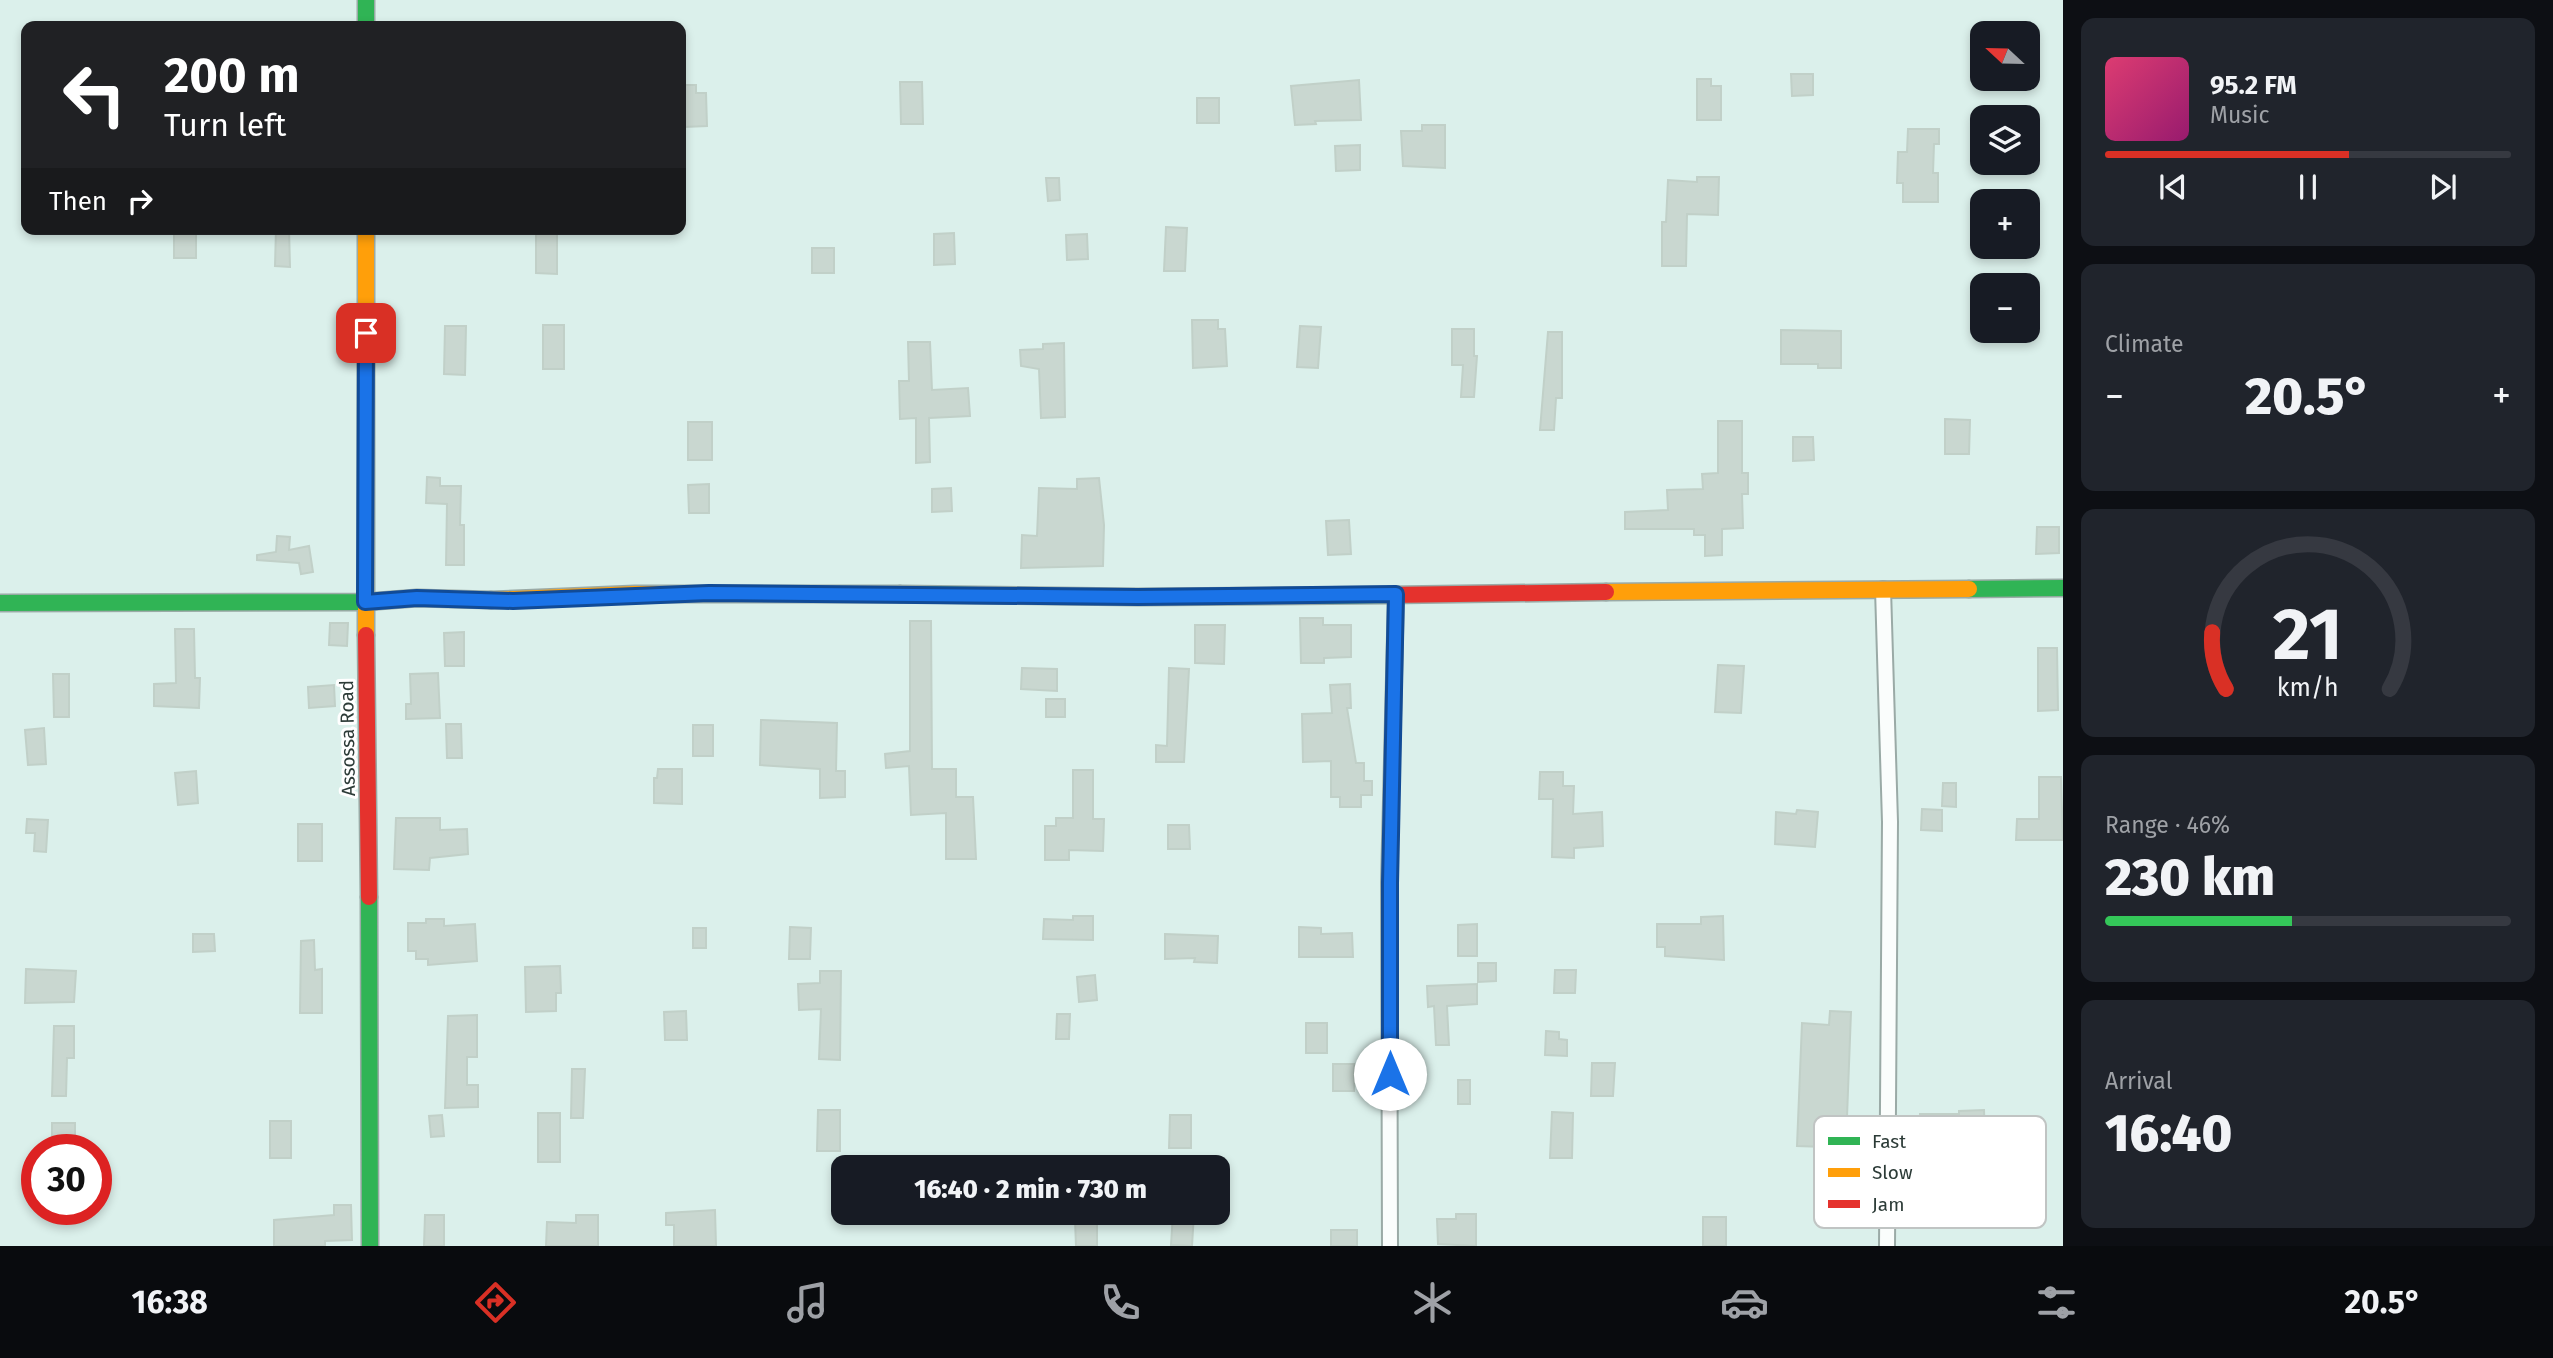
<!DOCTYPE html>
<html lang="en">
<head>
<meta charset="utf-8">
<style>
	:root { --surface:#171b24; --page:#20242c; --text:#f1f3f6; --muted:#9ea1a6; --line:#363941; --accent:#d93025 }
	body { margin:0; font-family:"Fira Sans",sans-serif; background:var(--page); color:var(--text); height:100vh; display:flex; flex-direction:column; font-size:26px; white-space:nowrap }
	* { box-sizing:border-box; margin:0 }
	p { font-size:23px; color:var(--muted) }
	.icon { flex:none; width:38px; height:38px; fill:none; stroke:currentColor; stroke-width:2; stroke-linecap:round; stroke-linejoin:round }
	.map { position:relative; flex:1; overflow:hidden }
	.panel { display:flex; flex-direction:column; gap:18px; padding:18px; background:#0d0f14; width:490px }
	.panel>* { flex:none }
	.top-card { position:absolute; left:21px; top:21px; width:665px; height:214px; border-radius:14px; box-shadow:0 4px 10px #0003; background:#202124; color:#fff; overflow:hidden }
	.needle { width:46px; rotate:292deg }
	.fabs { position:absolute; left:1970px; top:21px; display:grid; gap:14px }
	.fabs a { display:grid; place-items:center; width:70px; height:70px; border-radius:14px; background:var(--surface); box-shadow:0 4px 10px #0003; font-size:35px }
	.speed { position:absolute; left:21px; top:1134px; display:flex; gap:14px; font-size:35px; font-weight:700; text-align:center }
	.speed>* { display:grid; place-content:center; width:91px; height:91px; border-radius:50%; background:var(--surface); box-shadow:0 4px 10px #0003; line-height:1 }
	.speed .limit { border:10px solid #d22; background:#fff; color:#111 }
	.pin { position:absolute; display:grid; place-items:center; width:60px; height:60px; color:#fff; margin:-30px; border-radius:14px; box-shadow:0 4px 10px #0006 }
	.me { position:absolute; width:77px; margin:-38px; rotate:0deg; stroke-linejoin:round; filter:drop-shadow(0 0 5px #0008) }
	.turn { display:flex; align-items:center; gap:24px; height:147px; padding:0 28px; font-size:32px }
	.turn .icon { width:91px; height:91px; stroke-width:2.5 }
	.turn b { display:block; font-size:49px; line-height:60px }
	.then { display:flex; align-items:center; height:66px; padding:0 28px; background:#0003; gap:14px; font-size:26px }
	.big { font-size:52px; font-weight:800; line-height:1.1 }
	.panel .tile { flex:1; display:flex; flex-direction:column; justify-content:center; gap:10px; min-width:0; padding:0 24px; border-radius:14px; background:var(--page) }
	.panel .dial { align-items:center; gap:0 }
	.dial svg { height:182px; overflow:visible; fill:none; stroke:var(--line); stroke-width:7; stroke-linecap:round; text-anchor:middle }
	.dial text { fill:var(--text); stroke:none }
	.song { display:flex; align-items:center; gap:21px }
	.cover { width:84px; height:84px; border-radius:10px; background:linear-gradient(135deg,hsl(340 70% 55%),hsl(320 70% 35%)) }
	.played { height:7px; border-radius:4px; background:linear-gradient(90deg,var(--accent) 60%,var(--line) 60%) }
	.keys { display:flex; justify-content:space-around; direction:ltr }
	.heat { display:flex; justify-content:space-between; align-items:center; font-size:38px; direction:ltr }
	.charge { height:10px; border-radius:5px; background:linear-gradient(90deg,#34c759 46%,var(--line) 0) }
	.trip { position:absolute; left:831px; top:1155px; width:399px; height:70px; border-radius:14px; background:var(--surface); box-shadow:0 4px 10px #0003; font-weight:800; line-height:70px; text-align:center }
	.tabs { display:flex; height:112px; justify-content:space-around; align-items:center; background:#090b0e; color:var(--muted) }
	.tabs .icon { width:49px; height:49px }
	.tabs .active { color:var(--accent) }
	.tabs b { font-size:32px; color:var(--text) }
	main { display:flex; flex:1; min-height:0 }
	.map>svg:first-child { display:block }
</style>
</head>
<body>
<main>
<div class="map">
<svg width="2063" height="1246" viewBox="0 0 2063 1246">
	<rect width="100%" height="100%" fill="#dbf0eb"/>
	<g fill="#c9d7d0" stroke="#c1d0c8" stroke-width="2">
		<polygon points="1791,74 1813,74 1813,95 1792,96"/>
		<polygon points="1697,79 1711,79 1711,86 1721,86 1721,120 1697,120"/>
		<polygon points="1359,80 1361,120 1315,121 1316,124 1295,125 1291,86"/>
		<polygon points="900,82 922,82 923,124 901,124"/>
		<polygon points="683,85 696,85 696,93 706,93 707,126 684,127"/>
		<rect x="1197" y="98" width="22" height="25"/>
		<polygon points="1422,125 1445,125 1445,168 1403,166 1401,131 1422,131"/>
		<polygon points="1908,129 1939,129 1939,144 1934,144 1933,173 1938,173 1938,202 1903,202 1903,183 1897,183 1898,152 1907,152"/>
		<polygon points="1360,145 1360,170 1336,171 1335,146"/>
		<polygon points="1697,177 1719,177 1718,215 1687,214 1686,266 1662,266 1662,222 1666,222 1668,180 1697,182"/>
		<polygon points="1046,178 1059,178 1060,200 1048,201"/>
		<polygon points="1166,227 1187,228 1185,271 1164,271"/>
		<rect x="174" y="229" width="22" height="29"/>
		<polygon points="276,229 289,229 290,267 275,266"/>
		<polygon points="536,229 557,229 557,274 536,273"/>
		<polygon points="954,233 955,264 934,265 934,234"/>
		<polygon points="1087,234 1088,259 1067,260 1066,235"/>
		<rect x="812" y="248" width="22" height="25"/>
		<polygon points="1192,320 1218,320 1218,329 1225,329 1227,366 1193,368"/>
		<rect x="543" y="325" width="21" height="44"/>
		<polygon points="445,326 466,326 465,375 444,374"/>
		<polygon points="1300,326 1321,327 1318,368 1297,367"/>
		<polygon points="1452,329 1474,329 1474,356 1477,356 1474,397 1461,397 1463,365 1452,365"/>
		<polygon points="1781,330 1841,331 1841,368 1818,368 1818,364 1781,364"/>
		<polygon points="1548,332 1562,332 1562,398 1556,398 1554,430 1540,430"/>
		<polygon points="908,342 930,342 932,390 968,388 970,416 929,418 930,462 916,463 916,418 900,419 899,381 909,381"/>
		<polygon points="1064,343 1065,417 1041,418 1039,369 1021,366 1020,350 1043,349 1043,344"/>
		<polygon points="1945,419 1970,420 1969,454 1945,454"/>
		<polygon points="1718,421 1742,421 1742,473 1748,473 1748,494 1742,494 1743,528 1722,529 1722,555 1705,556 1705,535 1694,535 1694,529 1625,529 1625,512 1668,510 1667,490 1703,489 1702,474 1718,473"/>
		<rect x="688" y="422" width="24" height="38"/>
		<polygon points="1793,437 1813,437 1814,460 1793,461"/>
		<polygon points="427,477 440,478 440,486 461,486 460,525 464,525 464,565 446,565 447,504 426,503"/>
		<polygon points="1099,478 1104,525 1103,566 1021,568 1022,535 1037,536 1039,488 1077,489 1077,479"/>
		<polygon points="709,484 709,513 689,513 688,485"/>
		<polygon points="951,488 952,511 932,512 932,489"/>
		<polygon points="1349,520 1351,554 1328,555 1326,521"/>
		<polygon points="2037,527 2059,527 2059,553 2036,554"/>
		<polygon points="277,536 290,537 289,550 309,546 313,572 301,574 299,563 257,560 257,555 276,552"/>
		<polygon points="1300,618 1323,618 1323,625 1351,625 1351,657 1324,658 1324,663 1301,663"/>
		<polygon points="910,621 931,621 932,769 956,769 956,797 973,797 976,859 946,859 946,813 911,815 909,766 886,768 885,754 910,751"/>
		<polygon points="330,623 348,623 347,646 329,645"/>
		<polygon points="1195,625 1225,625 1224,664 1195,663"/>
		<polygon points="175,629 194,629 195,678 200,678 199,708 154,706 154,684 176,683"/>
		<polygon points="464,632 464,666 445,666 444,633"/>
		<polygon points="2038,648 2057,648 2058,710 2038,711"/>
		<polygon points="1718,665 1744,666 1741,713 1715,712"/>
		<polygon points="1022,668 1057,669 1057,691 1021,689"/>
		<polygon points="1169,668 1189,669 1184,762 1156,762 1156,745 1167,746"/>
		<polygon points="438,673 440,718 406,719 406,704 411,704 410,674"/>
		<polygon points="53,674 69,674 69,717 54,717"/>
		<polygon points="1350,684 1351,708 1347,708 1356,763 1364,763 1364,781 1372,781 1372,795 1361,795 1361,807 1340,807 1340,797 1331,797 1331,761 1303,762 1302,714 1332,713 1330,685"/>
		<polygon points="334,685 335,706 309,708 308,687"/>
		<rect x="1046" y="699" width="19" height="18"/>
		<polygon points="761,720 837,723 836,771 845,771 845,797 820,798 820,769 760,765"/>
		<polygon points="446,724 461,724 462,758 447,758"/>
		<rect x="693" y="725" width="20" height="31"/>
		<polygon points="44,728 46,764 28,765 25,730"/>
		<polygon points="658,769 682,769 682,804 654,803 654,778 657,778"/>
		<polygon points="1073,770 1093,770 1093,819 1104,819 1103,851 1069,850 1069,860 1045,860 1045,826 1056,826 1056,818 1073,818"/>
		<polygon points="196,771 198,803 178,805 175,773"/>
		<polygon points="1540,772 1563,772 1563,786 1574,786 1573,814 1602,812 1603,846 1574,848 1574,858 1552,857 1553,799 1539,799"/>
		<polygon points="2039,777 2061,777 2063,840 2016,840 2017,819 2039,819"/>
		<polygon points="1943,783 1956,783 1956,807 1942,806"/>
		<polygon points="1922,809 1942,810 1942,831 1921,830"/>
		<polygon points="1797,810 1818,812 1815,847 1775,844 1776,812 1796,814"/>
		<polygon points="396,818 440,818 440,830 467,829 468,854 430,858 429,870 394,869"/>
		<polygon points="27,819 48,820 46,852 34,851 35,833 26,833"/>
		<rect x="298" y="824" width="24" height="37"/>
		<polygon points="1168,825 1189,825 1190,849 1168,849"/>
		<polygon points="1073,916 1093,916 1093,940 1043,939 1044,919 1073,920"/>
		<polygon points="1723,916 1724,960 1665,956 1665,947 1657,947 1657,924 1701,924 1701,917"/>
		<polygon points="426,919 444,919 444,926 475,924 477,961 428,965 428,959 416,959 416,951 408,951 408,923 426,923"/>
		<polygon points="1477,924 1477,956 1458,956 1458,925"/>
		<polygon points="790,927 811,928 810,959 789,959"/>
		<polygon points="1299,927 1321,928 1321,934 1352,933 1353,957 1299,957"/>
		<rect x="693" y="928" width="13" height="20"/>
		<polygon points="193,934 214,934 215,951 193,952"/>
		<polygon points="1165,934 1218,936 1217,963 1194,962 1195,958 1165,959"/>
		<polygon points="314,940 315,970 322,969 322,1013 300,1013 301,941"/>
		<polygon points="1478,963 1496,963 1496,981 1478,982"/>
		<polygon points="560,966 561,993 556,993 556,1011 526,1012 525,967"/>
		<polygon points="26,969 76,971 74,1002 25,1003"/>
		<polygon points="1555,970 1576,970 1575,993 1554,993"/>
		<polygon points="820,971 841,971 840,1060 819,1059 821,1009 799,1010 798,984 820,983"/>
		<polygon points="1095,975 1097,1000 1079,1002 1077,977"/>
		<polygon points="1477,984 1477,1004 1447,1006 1449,1045 1436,1045 1434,1006 1428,1007 1427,986"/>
		<polygon points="686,1011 687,1040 665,1040 664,1012"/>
		<polygon points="1830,1011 1851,1012 1847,1117 1852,1117 1850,1158 1825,1157 1826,1147 1797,1146 1802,1023 1829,1025"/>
		<polygon points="1057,1014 1070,1014 1069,1039 1056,1039"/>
		<polygon points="477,1015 477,1057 467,1057 467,1085 478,1085 478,1107 445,1108 448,1016"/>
		<rect x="1306" y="1023" width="21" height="30"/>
		<polygon points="54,1026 74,1026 74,1058 67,1058 66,1096 52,1096"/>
		<polygon points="1546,1031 1559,1032 1559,1039 1567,1040 1567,1056 1545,1055"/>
		<polygon points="1592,1063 1615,1063 1613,1096 1591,1096"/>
		<rect x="1333" y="1064" width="21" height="27"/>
		<polygon points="572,1069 585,1069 583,1118 571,1118"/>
		<rect x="1458" y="1080" width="12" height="24"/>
		<polygon points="818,1110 840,1110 840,1151 817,1151"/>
		<polygon points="1984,1110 1985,1137 1945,1139 1945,1148 1920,1148 1920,1114 1959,1114 1959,1111"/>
		<polygon points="1552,1112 1573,1113 1572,1158 1550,1158"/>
		<rect x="538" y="1113" width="22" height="49"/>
		<polygon points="442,1115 444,1136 431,1137 429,1116"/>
		<polygon points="1170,1115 1191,1115 1191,1148 1169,1148"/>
		<rect x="270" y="1121" width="21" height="37"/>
		<rect x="52" y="1123" width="23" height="27"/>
		<polygon points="334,1205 351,1205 352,1240 325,1241 325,1246 274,1246 274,1220 334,1215"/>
		<polygon points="715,1210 716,1246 674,1246 674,1225 666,1225 666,1213"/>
		<polygon points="1173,1213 1194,1213 1192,1246 1171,1245"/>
		<polygon points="1456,1214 1476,1214 1476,1246 1438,1244 1437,1219 1456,1219"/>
		<polygon points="425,1215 444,1215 444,1246 424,1246"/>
		<polygon points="576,1215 598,1215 598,1246 546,1246 547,1222 576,1223"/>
		<rect x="1703" y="1217" width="23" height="29"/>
		<polygon points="1075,1220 1097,1220 1097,1246 1076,1246"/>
		<rect x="1331" y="1230" width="26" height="16"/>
	</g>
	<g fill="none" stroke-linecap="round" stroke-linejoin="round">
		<g stroke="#9aaaa6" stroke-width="18">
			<g id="street">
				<polyline points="1883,589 1890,822 1887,1246"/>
				<polyline points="1390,1246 1389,883 1396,594"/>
			</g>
		</g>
		<g stroke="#9aaaa6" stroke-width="19">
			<g id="fast">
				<polyline points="366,0 366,26"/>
				<polyline points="1969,589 2063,588"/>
				<polyline points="900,594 1138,597 1389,595"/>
				<polyline points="0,603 365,602 417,598 491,600"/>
				<polyline points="369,897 370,1246"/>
			</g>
		</g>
		<g stroke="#9aaaa6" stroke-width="19">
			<g id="slow">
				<polyline points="1606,592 1969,589"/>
				<polyline points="491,600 635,594 900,594"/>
				<polyline points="366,635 366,229"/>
			</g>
		</g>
		<g stroke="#9aaaa6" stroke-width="19">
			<g id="jam">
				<polyline points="1389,595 1606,592"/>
				<polyline points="366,635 369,897"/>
			</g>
		</g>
		<use href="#street" stroke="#fafdfc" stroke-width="14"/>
		<use href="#fast" stroke="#30b455" stroke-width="16"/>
		<use href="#slow" stroke="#ff9f0a" stroke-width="16"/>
		<use href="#jam" stroke="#e5322d" stroke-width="16"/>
	</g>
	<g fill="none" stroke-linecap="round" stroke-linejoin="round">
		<g stroke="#114b97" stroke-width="18">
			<polyline id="route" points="366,333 365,602 417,598 513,601 709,593 1138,597 1396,594 1390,883 1390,1074"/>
		</g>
		<use href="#route" stroke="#1a73e8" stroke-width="12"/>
	</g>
	<g text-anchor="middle" stroke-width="6" stroke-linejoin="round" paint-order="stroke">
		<g font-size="19" fill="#2c3b37" stroke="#fff">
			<text transform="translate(347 738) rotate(-91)" y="7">Assossa Road</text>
		</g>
	</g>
	<rect x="1814" y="1116" width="232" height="112" rx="10" fill="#fff" stroke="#c0c4c3" stroke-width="2"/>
	<rect x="1828" y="1137" width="32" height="8" fill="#30b455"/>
	<rect x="1828" y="1168" width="32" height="9" fill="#ff9f0a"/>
	<rect x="1828" y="1200" width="32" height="8" fill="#e5322d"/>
	<g font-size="19" fill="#2c3b37">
		<text x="1872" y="1148">Fast</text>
		<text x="1872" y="1179">Slow</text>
		<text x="1872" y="1211">Jam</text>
	</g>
</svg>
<div class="fabs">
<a><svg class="needle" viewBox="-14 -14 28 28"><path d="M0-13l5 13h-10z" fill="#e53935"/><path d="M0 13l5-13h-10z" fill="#9ea1a6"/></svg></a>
<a><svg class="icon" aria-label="layers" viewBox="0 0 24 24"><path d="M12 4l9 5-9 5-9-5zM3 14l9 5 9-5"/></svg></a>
<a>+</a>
<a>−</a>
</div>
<div class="speed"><div class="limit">30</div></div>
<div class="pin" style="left:366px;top:333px;background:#d93025"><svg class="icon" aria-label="arrive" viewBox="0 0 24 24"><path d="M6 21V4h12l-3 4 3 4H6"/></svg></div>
<svg class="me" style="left:1390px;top:1074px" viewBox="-20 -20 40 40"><circle r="19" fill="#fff"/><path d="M0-13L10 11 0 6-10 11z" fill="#1a73e8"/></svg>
<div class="trip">16:40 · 2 min · 730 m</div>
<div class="top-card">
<div class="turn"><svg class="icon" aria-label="left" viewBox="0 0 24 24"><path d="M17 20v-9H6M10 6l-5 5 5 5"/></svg><div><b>200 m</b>Turn left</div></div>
<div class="then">Then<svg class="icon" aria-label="right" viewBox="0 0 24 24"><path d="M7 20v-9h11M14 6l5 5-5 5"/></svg></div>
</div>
</div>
<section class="panel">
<div class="tile">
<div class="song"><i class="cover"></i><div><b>95.2 FM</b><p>Music</p></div></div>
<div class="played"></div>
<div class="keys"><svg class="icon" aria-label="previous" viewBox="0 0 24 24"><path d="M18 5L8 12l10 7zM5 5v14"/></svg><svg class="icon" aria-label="pause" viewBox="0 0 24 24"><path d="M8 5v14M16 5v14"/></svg><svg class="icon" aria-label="next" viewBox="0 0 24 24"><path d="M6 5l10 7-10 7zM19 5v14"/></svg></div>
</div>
<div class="tile"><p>Climate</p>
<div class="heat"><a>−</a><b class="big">20.5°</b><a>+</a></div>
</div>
<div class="tile dial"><svg viewBox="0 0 100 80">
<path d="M14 69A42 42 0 1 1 86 69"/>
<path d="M14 69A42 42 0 0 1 8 44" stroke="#d93025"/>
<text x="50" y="56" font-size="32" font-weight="700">21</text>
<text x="50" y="72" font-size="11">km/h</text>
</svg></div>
<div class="tile"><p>Range · 46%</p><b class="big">230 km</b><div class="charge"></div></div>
<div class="tile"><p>Arrival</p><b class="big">16:40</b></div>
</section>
</main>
<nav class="tabs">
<b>16:38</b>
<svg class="icon active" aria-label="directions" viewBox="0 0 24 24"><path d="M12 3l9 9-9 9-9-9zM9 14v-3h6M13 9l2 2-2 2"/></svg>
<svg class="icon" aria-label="music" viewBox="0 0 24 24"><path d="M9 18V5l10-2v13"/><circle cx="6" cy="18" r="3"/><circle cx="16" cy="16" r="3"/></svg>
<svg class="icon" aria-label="phone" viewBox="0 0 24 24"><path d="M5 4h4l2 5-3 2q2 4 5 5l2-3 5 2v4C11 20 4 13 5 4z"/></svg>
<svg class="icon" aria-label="climate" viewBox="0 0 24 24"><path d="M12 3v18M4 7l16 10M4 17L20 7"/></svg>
<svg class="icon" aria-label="car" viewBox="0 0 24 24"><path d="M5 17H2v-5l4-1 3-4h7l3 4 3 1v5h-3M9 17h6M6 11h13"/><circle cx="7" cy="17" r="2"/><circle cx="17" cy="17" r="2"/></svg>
<svg class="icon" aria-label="filters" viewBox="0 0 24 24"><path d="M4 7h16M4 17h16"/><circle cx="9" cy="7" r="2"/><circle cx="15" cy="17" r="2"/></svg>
<b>20.5°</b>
</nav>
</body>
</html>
